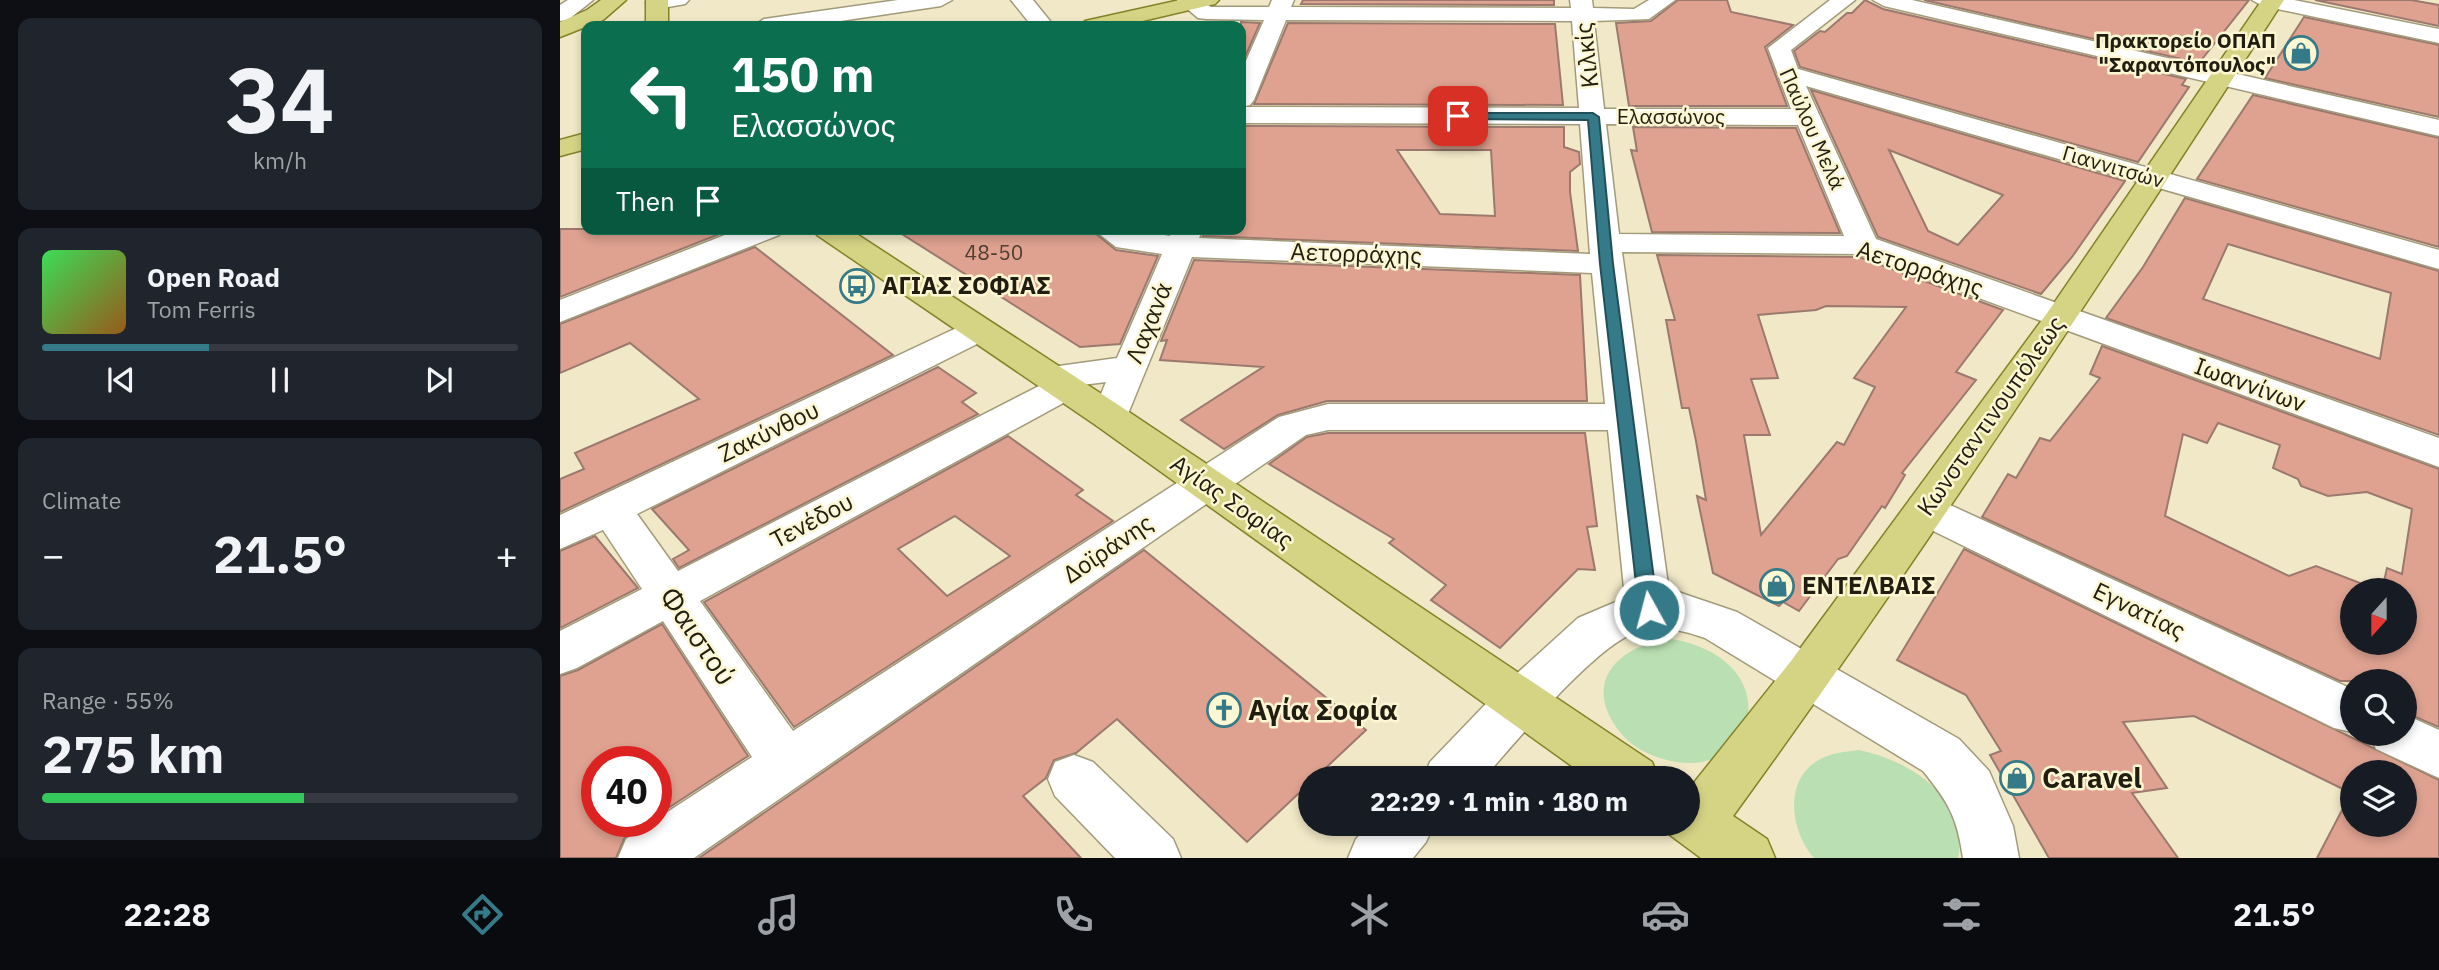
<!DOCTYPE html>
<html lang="en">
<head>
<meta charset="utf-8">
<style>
	:root { --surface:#171b24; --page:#20242c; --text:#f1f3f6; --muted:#9ea1a6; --line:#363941; --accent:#357a88 }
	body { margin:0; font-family:"IBM Plex Sans",sans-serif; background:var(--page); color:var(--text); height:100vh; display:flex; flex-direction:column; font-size:26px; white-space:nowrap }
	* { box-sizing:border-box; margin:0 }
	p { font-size:23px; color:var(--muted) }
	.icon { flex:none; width:38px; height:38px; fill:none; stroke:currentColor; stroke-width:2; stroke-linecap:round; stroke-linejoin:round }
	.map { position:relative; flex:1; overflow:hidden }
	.panel { display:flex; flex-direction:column; gap:18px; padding:18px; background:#0d0f14; width:560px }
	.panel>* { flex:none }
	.banner { position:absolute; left:21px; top:21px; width:665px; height:214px; border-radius:14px; box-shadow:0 4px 10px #0003; background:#0b6e4f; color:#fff; overflow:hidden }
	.needle { width:46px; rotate:201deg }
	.fabs { position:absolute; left:1780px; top:578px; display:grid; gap:14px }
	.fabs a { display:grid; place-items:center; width:77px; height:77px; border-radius:50%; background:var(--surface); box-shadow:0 4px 10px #0003; font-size:35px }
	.speed { position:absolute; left:21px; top:746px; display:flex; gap:14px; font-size:35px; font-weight:700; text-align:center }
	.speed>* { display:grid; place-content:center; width:91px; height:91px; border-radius:50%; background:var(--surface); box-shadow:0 4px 10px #0003; line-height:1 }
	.speed .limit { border:10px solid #d22; background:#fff; color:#111 }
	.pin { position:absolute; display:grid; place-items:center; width:60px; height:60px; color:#fff; margin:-30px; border-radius:14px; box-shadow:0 4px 10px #0006 }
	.me { position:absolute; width:77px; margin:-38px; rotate:353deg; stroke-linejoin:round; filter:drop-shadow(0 0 5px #0008) }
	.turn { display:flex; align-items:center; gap:24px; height:147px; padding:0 35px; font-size:32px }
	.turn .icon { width:91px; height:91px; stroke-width:2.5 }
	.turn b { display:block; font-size:49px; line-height:60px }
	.then { display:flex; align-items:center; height:66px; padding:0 35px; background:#0003; gap:14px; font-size:26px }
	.big { font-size:52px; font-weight:700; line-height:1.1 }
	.panel .widget { flex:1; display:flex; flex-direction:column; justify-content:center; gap:10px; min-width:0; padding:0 24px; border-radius:14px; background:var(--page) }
	.panel .dial { align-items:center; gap:0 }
	.dial b { font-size:91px; line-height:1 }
	.song { display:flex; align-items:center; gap:21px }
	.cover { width:84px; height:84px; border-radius:10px; background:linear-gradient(135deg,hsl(130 70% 55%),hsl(30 70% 35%)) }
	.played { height:7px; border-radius:4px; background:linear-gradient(90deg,var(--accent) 35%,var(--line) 35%) }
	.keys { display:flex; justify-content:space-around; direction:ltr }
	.heat { display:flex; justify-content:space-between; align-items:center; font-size:38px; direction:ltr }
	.charge { height:10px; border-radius:5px; background:linear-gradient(90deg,#34c759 55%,var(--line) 0) }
	.trip { position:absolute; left:738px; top:766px; width:402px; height:70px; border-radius:35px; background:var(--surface); box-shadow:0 4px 10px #0003; font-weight:700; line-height:70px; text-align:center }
	.tab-bar { display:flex; height:112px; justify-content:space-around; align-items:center; background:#090b0e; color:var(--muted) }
	.tab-bar .icon { width:49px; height:49px }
	.tab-bar .current { color:var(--accent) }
	.tab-bar b { font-size:32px; color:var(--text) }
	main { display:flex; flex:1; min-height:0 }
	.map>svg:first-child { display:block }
</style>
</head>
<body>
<main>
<section class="panel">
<div class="widget dial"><b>34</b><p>km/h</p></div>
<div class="widget">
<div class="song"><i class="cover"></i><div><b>Open Road</b><p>Tom Ferris</p></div></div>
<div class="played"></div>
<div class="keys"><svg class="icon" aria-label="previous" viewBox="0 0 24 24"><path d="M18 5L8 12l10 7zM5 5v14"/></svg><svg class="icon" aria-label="pause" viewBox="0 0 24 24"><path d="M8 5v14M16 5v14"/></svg><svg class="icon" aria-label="next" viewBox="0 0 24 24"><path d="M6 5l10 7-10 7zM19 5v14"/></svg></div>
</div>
<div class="widget"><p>Climate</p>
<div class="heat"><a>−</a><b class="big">21.5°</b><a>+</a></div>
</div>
<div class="widget"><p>Range · 55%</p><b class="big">275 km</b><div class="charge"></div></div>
</section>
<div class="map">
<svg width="1879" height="858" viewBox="0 0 1879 858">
	<rect width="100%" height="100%" fill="#f0e8c6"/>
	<g fill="#badfb2">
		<path d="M1112,639c122,22 83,151 -12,119 -20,-6 -35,-17 -46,-34 -31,-49 13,-81 58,-85z"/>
		<path d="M1299,750c50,10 111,48 99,108h-144c-23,-26 -31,-76 3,-97 13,-8 26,-9 42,-11z"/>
	</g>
	<g fill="#dfa290" stroke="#9c796f" stroke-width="2" fill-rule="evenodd">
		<polygon points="743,0 994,0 994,5 741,4"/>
		<polygon points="1118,0 1167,0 1171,12 1233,25 1205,47 1227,106 1069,106 1056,23 1091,21"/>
		<polygon points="1305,0 1323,9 1626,79 1622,85 1629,87 1578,162 1240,67 1234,51 1260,31 1265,32 1287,13 1292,13"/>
		<polygon points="1364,0 1689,0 1639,63"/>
		<polygon points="1755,0 1851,0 1879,5 1879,26"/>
		<polygon points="1744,17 1879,45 1879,117 1705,78"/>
		<polygon points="681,22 700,23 681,66"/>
		<polygon points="728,23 995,24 1003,105 694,104"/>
		<path d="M1251,90l314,91 -53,76 -31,37 -163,-57zM1329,150l114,45 -45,50 -30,-14z"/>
		<polygon points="1693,95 1879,138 1879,247 1637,179"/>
		<path d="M681,126l323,1v20l15,5 1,12 -10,8v20l8,59 -375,-15 2,-7h36zM837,150h94l4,66 -55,-2z"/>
		<polygon points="1073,127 1236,128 1280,233 1092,232 1071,150 1077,151"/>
		<path d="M1625,198l254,73v164l-333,-117 37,-51zM1668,244l163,49 -11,66 -177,-60z"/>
		<polygon points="0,229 172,229 0,297"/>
		<polygon points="334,229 530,229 556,250 598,256 560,344 520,347"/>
		<polygon points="195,247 333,355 0,512 0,479 24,469 15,453 139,399 70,343 0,373 0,324"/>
		<path d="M1097,255l202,2 144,53 -47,62 20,8 -74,93 3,2 -20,33 -3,-2 -35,50 -9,3 -39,52 -16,-9 -4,4 -66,-33 -16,-77 9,4 -10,-59 -7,-33h-7l-16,-88h9zM1266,306l80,1 -52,71 21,9 -31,58 -7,-3 -76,93 -17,-100h26l-19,-56 27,-1 -20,-63 58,-5z"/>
		<polygon points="634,260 1020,275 1027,401 767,401 718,415 664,449 621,420 703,367 600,360 607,340 601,341"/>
		<path d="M1542,346l337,123v258l-35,-15v-31h-64l-358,-164 26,-43 8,4 24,-40 10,3 50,-63 -10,-4zM1658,423l62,22 -7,23 25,11 3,7 27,10 39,-4 45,17 -10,65 -15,-6 -5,22h22v52h-52v-52h26l-62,-24 -27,10 -124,-60 18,-82 24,9z"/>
		<polygon points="378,367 416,393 402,402 418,414 119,568 113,559 129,550 92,509"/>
		<polygon points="768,433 1025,433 1037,526 1027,527 1035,570 1018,569 940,648 871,600 886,585 829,543 834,539 709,464 747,437"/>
		<path d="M448,436l75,54 -7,5 37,26 -319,206 -90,-125zM395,516l55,40 -63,40 -49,-47z"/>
		<polygon points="35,536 78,588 0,628 0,551"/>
		<path d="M1404,549l475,231v78h-122l34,-65 -157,-77 -71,6 44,66 -35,5 46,65h-129l-59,-103 11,-4 -35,-56 -69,-35zM1792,772h52v52h-52z"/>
		<polygon points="584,550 806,730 687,842 557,719 516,753 494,760 486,778 463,796 521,858 139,858"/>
		<polygon points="102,624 188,756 96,816 96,761 37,761 37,821 89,821 65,837 56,858 0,858 0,676 18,670"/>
	</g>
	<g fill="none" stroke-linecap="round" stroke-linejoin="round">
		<g stroke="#a29b7b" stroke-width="3">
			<g id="minor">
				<polygon points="8,0 33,0 8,20 0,21 0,5"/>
				<polygon points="88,0 129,0 125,4 97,9 90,7 86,3"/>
				<polygon points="338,0 392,0 381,6 247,26 193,26 204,19"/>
				<polygon points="451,0 473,0 494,26 472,26"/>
				<path d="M617,0h25l9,7h58l3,-7h22l-3,7 280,1 -1,-8h22l1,8 41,1 15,-9h26l-26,19 -55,2 10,88h187l-23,-61 62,-48h25l-64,50 7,19 641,181v19l-633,-183 70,153 563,199v29l-580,-213 -237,-2 47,340h9l59,20 222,127 30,32 24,55 6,32h-56c-6,-41 -14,-55 -40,-87l-218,-133c-22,-8 -45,-13 -68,-6 -41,12 -123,112 -154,147h-60l7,-17 73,-76 75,-68 47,-20 -17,-168h-280l-22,5 -612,423h-76l8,-19 126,-82 -89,-136 -86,47 -17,6v-43l82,-42 -39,-59 -43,19v-34l407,-192 12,-3 12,3 5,7 -5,7 -354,177 41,57 361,-185 -7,-9 5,-8 80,-11 45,-104 -46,-7 -23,-18h37l40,7 3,-7h30l-4,9 391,16 -10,-130 -339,-1v-51l23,-52 -58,-1 -8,-1zM726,20l286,1 7,87 -337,-1 8,-2 4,-5zM1046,124l192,1 46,111 -225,-2zM632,257l400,16 13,131h-277l-49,13 -486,314 -93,-130 378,-206 4,-10 24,-3 -15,35 6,9 13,4 13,-4z"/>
				<polygon points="1313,0 1352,0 1879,120 1879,136 1324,6"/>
				<polygon points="1692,0 1734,0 1879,29 1879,43 1703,6"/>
				<polygon points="180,229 223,229 219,235 0,322 0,300"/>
				<polygon points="1366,494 1792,689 1792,733 1796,733 1774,728 1351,520 1345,509 1351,498"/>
				<polygon points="1844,714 1879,730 1879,778 1816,749 1809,733 1844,733"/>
				<polygon points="514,755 533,762 613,839 621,858 555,858 495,796 488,779 495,762"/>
				<polygon points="810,824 874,824 866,842 853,858 788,858 796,839"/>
			</g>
		</g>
		<g stroke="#848227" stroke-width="3">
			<g id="major">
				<polygon points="41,0 66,0 43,20 0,37 0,22 27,10"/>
				<rect x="86" y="0" width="22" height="26"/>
				<polygon points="620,0 659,0 655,4 561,26 522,26 525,21"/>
				<path d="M1702,0h22c-179,275 -358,551 -551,816l34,23 8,19h-74l-31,-23 -5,-11h24v-35l102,-128 259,-352z"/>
				<polygon points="26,133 26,149 0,156 0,140"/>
				<polygon points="253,229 289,229 563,408 1092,762 1099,779 1030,779 537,426 257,235"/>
			</g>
		</g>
		<use href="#minor" fill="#fff" fill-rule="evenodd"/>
		<use href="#major" fill="#d5d485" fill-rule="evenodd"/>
	</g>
	<polygon fill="#357a88" stroke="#224f58" stroke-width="2" points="1033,113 1039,117 1053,264 1098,610 1089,618 1079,610 1040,264 1028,120 898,119 892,116 898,113"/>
	<defs>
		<g id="shop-ring" transform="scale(1.75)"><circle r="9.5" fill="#fdf6d3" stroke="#357a88" stroke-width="1.5"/><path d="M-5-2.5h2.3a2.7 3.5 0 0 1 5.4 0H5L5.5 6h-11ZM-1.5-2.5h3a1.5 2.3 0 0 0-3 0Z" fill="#357a88"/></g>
		<g id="bus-ring" transform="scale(1.75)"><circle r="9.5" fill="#fdf6d3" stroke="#357a88" stroke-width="1.5"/><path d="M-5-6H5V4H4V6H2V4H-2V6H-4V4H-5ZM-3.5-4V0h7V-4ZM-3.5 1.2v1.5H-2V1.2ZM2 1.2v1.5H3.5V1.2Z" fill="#357a88"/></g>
		<g id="church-ring" transform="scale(1.75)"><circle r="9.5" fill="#fdf6d3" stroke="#357a88" stroke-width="1.5"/><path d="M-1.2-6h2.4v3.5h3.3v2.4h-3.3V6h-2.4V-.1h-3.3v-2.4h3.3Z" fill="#357a88"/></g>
	</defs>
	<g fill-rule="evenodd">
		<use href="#shop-ring" x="1741" y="53"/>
		<use href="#bus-ring" x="297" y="286"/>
		<use href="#shop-ring" x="1217" y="586"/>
		<use href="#church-ring" x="664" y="710"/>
		<use href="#shop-ring" x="1457" y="778"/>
	</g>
	<g text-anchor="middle" stroke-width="5" stroke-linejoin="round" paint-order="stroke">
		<g font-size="21" font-weight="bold" fill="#211e11" stroke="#fdf6d3" text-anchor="end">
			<text x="1716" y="48">Πρακτορείο ΟΠΑΠ<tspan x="1716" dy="24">"Σαραντόπουλος"</tspan></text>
		</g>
		<g font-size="21" fill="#211e11" stroke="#fdf6d3">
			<text x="1111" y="124">Ελασσώνος</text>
			<text transform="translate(1252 129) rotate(66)" y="7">Παύλου Μελά</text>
			<text transform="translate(1553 167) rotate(16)" y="7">Γιαννιτσών</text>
		</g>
		<g font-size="21" fill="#503f31">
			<text x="434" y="260">48-50</text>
		</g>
		<g font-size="24" fill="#211e11" stroke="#fdf6d3">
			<text transform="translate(1027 55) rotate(-96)" y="8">Κιλκίς</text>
			<text transform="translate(796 254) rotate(2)" y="8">Αετορράχης</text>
			<text transform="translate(1360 269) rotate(18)" y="8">Αετορράχης</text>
			<text transform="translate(589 323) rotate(-68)" y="8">Λαχανά</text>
			<text transform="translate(1690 385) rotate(20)" y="8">Ιωαννίνων</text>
			<text transform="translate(1431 416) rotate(-55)" y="8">Κωνσταντινουπόλεως</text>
			<text transform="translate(209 432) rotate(-26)" y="8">Ζακύνθου</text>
			<text transform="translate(672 502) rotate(35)" y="8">Αγίας Σοφίας</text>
			<text transform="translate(252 521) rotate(-28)" y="8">Τενέδου</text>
			<text transform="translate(548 549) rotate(-34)" y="8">Δοϊράνης</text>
			<text transform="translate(1579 611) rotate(26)" y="8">Εγνατίας</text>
		</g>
		<g font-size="24" font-weight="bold" fill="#211e11" stroke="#fdf6d3" text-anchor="start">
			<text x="322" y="294">ΑΓΙΑΣ ΣΟΦΙΑΣ</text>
			<text x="1242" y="594">ΕΝΤΕΛΒΑΙΣ</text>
		</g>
		<g font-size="28" fill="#211e11" stroke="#fdf6d3">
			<text transform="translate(138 636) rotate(56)" y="10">Φαιστού</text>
		</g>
		<g font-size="28" font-weight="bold" fill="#211e11" stroke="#fdf6d3" text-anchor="start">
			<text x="688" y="720">Αγία Σοφία</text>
			<text x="1482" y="788">Caravel</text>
		</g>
	</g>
</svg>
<div class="fabs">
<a><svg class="needle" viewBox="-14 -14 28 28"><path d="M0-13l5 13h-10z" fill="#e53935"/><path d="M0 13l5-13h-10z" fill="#9ea1a6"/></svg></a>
<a><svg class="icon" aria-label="search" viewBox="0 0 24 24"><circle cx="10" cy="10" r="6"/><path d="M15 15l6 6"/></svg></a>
<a><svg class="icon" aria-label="layers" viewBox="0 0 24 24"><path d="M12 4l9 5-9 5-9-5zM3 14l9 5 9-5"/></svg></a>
</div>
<div class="speed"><div class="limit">40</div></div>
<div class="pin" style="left:898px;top:116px;background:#d93025"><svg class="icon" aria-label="arrive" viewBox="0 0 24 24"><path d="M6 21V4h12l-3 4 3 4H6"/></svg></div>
<svg class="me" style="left:1089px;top:610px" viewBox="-20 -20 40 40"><circle r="17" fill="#357a88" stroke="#fff" stroke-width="3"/><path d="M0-11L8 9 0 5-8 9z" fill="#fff"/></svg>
<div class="trip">22:29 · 1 min · 180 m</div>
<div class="banner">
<div class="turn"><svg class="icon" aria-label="left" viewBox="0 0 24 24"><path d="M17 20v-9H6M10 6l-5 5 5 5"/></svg><div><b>150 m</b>Ελασσώνος</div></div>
<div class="then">Then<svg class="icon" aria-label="arrive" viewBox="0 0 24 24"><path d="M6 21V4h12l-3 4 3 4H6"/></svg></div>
</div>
</div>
</main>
<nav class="tab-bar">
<b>22:28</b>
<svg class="icon current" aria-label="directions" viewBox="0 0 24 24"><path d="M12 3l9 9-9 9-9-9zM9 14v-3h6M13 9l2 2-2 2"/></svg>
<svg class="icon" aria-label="music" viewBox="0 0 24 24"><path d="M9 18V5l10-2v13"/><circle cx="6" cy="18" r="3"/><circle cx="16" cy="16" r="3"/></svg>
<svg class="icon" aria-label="phone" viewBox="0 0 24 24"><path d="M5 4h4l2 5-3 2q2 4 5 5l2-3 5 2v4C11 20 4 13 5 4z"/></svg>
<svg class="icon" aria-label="climate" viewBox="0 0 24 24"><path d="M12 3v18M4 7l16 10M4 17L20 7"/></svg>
<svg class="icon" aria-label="car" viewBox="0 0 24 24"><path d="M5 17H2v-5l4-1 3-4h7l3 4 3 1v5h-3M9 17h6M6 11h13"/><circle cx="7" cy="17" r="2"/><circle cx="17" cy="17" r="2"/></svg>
<svg class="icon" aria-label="filters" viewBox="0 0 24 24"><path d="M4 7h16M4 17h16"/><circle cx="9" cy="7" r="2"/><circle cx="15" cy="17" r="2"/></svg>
<b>21.5°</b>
</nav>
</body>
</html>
